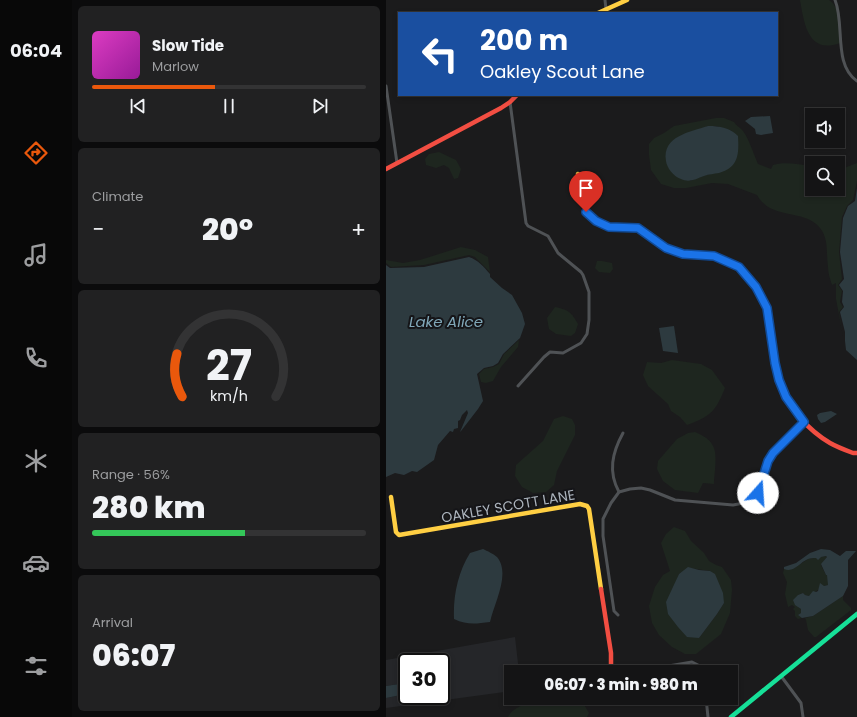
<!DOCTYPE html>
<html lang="en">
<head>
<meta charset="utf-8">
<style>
	:root { --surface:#141415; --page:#212122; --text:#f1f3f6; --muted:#9d9ea0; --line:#333334; --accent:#ea580c }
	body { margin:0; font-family:Poppins,sans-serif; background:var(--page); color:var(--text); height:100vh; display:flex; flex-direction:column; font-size:15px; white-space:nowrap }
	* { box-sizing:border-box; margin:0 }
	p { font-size:13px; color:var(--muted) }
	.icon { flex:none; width:22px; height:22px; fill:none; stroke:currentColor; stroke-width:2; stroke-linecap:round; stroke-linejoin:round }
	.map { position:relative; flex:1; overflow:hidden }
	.side { display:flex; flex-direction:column; gap:6px; padding:6px; background:#0b0b0c; width:314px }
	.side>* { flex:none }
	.banner { position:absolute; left:12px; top:12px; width:380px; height:84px; border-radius:0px; box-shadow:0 2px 6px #0003,0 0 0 1px var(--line); background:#1a4fa0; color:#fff; overflow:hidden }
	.fabs { position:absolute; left:419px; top:108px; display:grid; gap:8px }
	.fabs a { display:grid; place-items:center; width:40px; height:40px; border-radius:0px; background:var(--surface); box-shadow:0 2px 6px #0003,0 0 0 1px var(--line); font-size:20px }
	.speed { position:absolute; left:12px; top:653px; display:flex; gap:8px; font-size:20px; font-weight:700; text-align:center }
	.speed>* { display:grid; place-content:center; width:52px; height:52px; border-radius:50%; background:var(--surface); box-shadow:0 2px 6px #0003,0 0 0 1px var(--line); line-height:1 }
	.speed .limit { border:2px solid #111; border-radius:6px; background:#fff; color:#111 }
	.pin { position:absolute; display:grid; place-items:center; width:34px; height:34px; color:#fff; margin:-41px -17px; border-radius:50% 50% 50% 0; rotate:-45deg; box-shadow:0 0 4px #0007 }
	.pin .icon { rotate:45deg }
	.me { position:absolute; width:44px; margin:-22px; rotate:19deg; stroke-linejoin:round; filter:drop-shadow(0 0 3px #0008) }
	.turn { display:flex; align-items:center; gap:14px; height:84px; padding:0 16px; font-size:18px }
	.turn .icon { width:52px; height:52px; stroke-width:2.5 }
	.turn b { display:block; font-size:28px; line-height:34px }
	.big { font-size:30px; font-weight:800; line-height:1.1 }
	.side .widget { flex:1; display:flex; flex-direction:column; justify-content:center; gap:6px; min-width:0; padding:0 14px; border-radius:6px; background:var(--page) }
	.side .dial { align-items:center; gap:0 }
	.dial svg { height:104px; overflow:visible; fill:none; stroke:var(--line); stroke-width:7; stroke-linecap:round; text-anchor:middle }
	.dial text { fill:var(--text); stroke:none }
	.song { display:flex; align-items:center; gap:12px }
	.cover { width:48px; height:48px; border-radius:6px; background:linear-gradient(135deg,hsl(310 70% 55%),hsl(300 70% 35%)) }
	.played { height:4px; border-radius:2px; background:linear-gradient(90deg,var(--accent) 45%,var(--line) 45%) }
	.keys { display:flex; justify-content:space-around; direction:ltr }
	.heat { display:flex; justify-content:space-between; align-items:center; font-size:22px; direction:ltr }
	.charge { height:6px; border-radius:3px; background:linear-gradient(90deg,#34c759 56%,var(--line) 0) }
	.trip { position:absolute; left:118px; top:665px; width:234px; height:40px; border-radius:0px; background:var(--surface); box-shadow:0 2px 6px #0003,0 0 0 1px var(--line); font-weight:800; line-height:40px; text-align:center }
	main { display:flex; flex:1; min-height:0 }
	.tab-bar { display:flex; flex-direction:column; width:72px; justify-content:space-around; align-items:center; background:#080808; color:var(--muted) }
	.tab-bar .icon { width:28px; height:28px }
	.tab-bar .current { color:var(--accent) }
	.tab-bar b { font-size:18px; color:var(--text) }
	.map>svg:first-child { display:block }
</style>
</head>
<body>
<main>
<nav class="tab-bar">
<b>06:04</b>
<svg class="icon current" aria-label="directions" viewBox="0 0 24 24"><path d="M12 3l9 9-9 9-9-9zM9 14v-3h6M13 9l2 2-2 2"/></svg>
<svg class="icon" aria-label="music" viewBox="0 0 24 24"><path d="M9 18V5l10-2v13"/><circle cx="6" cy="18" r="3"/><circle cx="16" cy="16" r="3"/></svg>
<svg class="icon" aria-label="phone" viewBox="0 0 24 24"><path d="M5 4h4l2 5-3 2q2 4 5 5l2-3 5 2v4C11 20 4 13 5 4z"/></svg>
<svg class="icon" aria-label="climate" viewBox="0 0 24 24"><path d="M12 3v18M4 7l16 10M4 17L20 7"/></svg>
<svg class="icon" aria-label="car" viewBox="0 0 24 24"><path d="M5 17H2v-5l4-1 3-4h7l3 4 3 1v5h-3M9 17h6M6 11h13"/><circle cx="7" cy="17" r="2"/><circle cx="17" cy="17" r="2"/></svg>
<svg class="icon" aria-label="filters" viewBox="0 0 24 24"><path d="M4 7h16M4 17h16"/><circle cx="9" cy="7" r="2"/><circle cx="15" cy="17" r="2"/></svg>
</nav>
<section class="side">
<div class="widget">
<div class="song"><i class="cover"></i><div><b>Slow Tide</b><p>Marlow</p></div></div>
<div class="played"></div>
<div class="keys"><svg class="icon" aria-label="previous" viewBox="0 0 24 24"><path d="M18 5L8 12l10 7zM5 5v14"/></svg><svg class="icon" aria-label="pause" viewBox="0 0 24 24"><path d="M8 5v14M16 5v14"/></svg><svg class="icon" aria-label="next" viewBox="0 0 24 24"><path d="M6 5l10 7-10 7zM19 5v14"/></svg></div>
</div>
<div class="widget"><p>Climate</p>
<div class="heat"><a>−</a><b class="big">20°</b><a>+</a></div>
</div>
<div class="widget dial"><svg viewBox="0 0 100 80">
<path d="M14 69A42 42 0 1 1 86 69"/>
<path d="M14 69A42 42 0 0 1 10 36" stroke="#ea580c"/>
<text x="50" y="56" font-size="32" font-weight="700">27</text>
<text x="50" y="72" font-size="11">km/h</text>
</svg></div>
<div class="widget"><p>Range · 56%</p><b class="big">280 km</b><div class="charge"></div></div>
<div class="widget"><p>Arrival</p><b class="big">06:07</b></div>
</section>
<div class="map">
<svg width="471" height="717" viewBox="0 0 471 717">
	<rect width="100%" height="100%" fill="#1b1b1c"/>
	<path fill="#252629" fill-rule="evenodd" d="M129,637l4,35h-8v19l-125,17v-10l15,-3 -2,-11 -13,2v-26zM21,662h34v34h-34z"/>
	<g fill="#1e261f" fill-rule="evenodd">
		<path d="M414,0h29c13,9 10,29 11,43 -32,12 -36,-20 -40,-43z"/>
		<path d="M330,118h8l10,4c2,4 6,5 9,9 7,10 10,22 15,33l13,5 2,-4c13,-4 26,0 39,1v23h26v-22l6,1 13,-5v18l-4,19 -6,6 -5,11 -3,35 3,27 -4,6 4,6 -2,11 3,5 -4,5 4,24 -7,-37v-16l-4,2c-2,-6 -4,-12 -4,-18 -2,-13 1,-28 -8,-39 -15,-20 -49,-7 -63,-33l-29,-11 -16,-1 -26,5h-12l-13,-4 -10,-14 -2,-15v-11l5,-6 10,-5 10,-7zM322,126h8l16,5 -12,41 -14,3 -16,6 11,-52z"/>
		<polygon points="53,152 70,160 75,169 72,178 68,179 63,168 58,165 50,168 40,165 39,159 43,154"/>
		<polygon points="75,247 89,250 102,257 104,272 89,257 83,255 38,265 5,267 0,263 0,260 17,263 34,260"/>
		<polygon points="211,261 216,261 226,263 227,269 224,273 213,272 209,268"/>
		<path d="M169,307c14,3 16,5 23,17l-3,9 -4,3 -15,-2 -7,-5 -2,-11z"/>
		<polygon points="133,340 132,347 115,367 107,381 100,383 95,382 93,374 98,369 107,367 113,364 118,354"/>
		<path d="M286,360l29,4 11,6 13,18c-9,23 -15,29 -38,37l-7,-8 -9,-6 -3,-7 -20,-18 -5,-11 4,-13 14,1z"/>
		<polygon points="177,416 186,419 189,425 189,435 171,471 168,485 160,492 147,493 136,487 129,476 130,465 157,441 168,419"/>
		<path d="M309,432c7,3 15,7 18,14 5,8 1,29 1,38l-11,-1 -5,10 -23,-3 -12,-9 -6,-12 1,-8 19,-22 11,-6z"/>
		<path d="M288,527l11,4 6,10 13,12 5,8 7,4 6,2 9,13 1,10 -2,23 -9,21 -25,20h-11l-13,-7 -13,-12 -7,-12 -3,-17 6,-19 8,-12 7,-4 -9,-28 5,-9zM303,568l21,3 14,32 -7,11 -18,24 -24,-54 4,-10z"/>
		<polygon points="440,556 441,557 435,565 440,575 442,575 442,585 438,586 423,596 419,595 417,593 412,595 412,607 415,609 415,613 412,615 416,618 412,619 409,616 409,611 407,609 409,607 406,605 402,607 399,594 401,582 397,573 398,569 407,569 422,559"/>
		<polygon points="457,596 457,600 465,608 465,610 430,637 428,637 422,630 420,620 419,618 427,616"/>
		<path d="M148,698h46l9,15 -2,4h-79c5,-10 17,-12 26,-19z"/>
	</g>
	<g fill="#2d3a3f">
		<polygon points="384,116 387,133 375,135 370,134 369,129 359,121 365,117"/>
		<path d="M322,126c12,0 22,2 30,10 1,18 1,31 -19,37 -5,1 -10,1 -15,3 -8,3 -15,7 -23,3 -8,-3 -14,-11 -15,-18 -4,-25 24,-29 42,-35z"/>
		<polygon points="471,188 471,360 460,350 459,341 459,332 454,312 458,307 456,302 457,291 453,285 458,279 454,252 457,218 462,206 469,201"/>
		<path d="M83,257c9,3 15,10 21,17v3l12,11 10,7 10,18 3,11 -5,14 -17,16 -5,9 -5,3 -9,2 -7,6 6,27 -5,8 -17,22 -1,1 8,-19 -1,-3 -5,5 -2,5 -2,1v7l-4,1 -1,3 -3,-1 -12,14 -4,15 -17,12 -5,-1 -8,4 -9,-2 -9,4v-212l4,3 34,-1z"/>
		<polygon points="288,326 292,353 277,351 273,328"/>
		<polygon points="445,411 451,414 439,422 435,423 432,419 431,415 434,413"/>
		<path d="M97,549c4,2 11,5 14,8 14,17 -3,46 -7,65 -15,2 -23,3 -36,-3 -1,-23 4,-47 16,-66z"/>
		<path d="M435,549l9,1 10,6 6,-5h10l-8,9v26l-5,10 -30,20 -11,2 -4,-3 3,-2v-4l-6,-4 -2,-5 5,-5 5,-2 2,2 4,1 4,-5 3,1 2,-1 2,-8 4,3 4,-1 -1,-10h-1l-5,-11 6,-7 -1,-1 -5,1 -3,3 -2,-2c-3,0 -5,0 -8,1 -9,4 -14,14 -24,10v-2l12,-4 14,-10z"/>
		<polygon points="302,567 313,570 324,571 329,574 337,593 338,603 331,614 313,638 301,637 292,627 282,614 280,602 293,574"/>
		<polygon points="13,684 15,695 0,698 0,686"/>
	</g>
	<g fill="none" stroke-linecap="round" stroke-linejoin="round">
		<g stroke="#4f5255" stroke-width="3">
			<polyline points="219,0 220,9"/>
			<path d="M449,0c10,24 -2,65 22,81"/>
			<polyline points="0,86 11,163"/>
			<polyline points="124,102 140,223 142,226 162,236 172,253 195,272 197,275 203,292 203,320 201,334 195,343 177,353 164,352 158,357 132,386"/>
			<path d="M233,492c-11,-20 -7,-39 4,-59"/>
			<polyline points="232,615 228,611 217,536 217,519 225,503 233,492 244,489 255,488 264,490 289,500 347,505 358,503 365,500 372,493 382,461 387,453 418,422"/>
			<polyline points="247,672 306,662 312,665 316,672"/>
			<polyline points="395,676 415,703 417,717"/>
			<polyline points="320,698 322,717"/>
		</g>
		<polyline stroke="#16e098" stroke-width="4.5" points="345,717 471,614"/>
		<g stroke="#ffcf43" stroke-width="4.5">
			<polyline points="212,13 241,0"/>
			<polyline points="192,174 200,211 210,221 223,227 252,228 280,248 297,253 328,256 353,267 370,287 381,308 389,366 395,386"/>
			<polyline points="5,497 10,532 13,535 194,504 201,506 203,509 215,589"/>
		</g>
		<g stroke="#f24e42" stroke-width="4.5">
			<polyline points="0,169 115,108 124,102 131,95"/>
			<path d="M395,386c10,23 27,44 49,57 7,4 15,7 23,10h4"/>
			<polyline points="215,589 225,653 225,667 227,672"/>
		</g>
	</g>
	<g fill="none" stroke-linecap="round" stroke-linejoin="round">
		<g stroke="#114b97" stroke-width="10">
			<polyline id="route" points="200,212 210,221 223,227 252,228 280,248 297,254 328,256 353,267 370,287 381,308 389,363 393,380 400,397 418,422 387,453 382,461 372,493"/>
		</g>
		<use href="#route" stroke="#1a73e8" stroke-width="7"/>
	</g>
	<g text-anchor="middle" stroke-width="4" stroke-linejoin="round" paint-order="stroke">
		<g font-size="14" fill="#acb4bd" stroke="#151518">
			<text transform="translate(122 506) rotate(-10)" y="5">OAKLEY SCOTT LANE</text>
		</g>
		<g font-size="15" font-style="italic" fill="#81a8b9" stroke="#151518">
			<text x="60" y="327">Lake Alice</text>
		</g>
	</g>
</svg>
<div class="fabs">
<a><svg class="icon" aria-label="sound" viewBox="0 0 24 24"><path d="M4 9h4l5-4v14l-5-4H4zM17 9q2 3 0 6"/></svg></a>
<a><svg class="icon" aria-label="search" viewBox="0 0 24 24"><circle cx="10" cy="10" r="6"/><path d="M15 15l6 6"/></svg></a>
</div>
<div class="speed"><div class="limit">30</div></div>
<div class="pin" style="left:200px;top:212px;background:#d93025"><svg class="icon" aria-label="arrive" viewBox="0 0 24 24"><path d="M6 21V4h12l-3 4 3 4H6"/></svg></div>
<svg class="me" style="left:372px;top:493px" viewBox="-20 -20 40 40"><circle r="19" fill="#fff"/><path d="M0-13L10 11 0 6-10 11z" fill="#1a73e8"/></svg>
<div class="trip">06:07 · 3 min · 980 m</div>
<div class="banner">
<div class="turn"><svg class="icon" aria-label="left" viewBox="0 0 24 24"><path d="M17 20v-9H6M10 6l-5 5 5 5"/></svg><div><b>200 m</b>Oakley Scout Lane</div></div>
</div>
</div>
</main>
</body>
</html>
